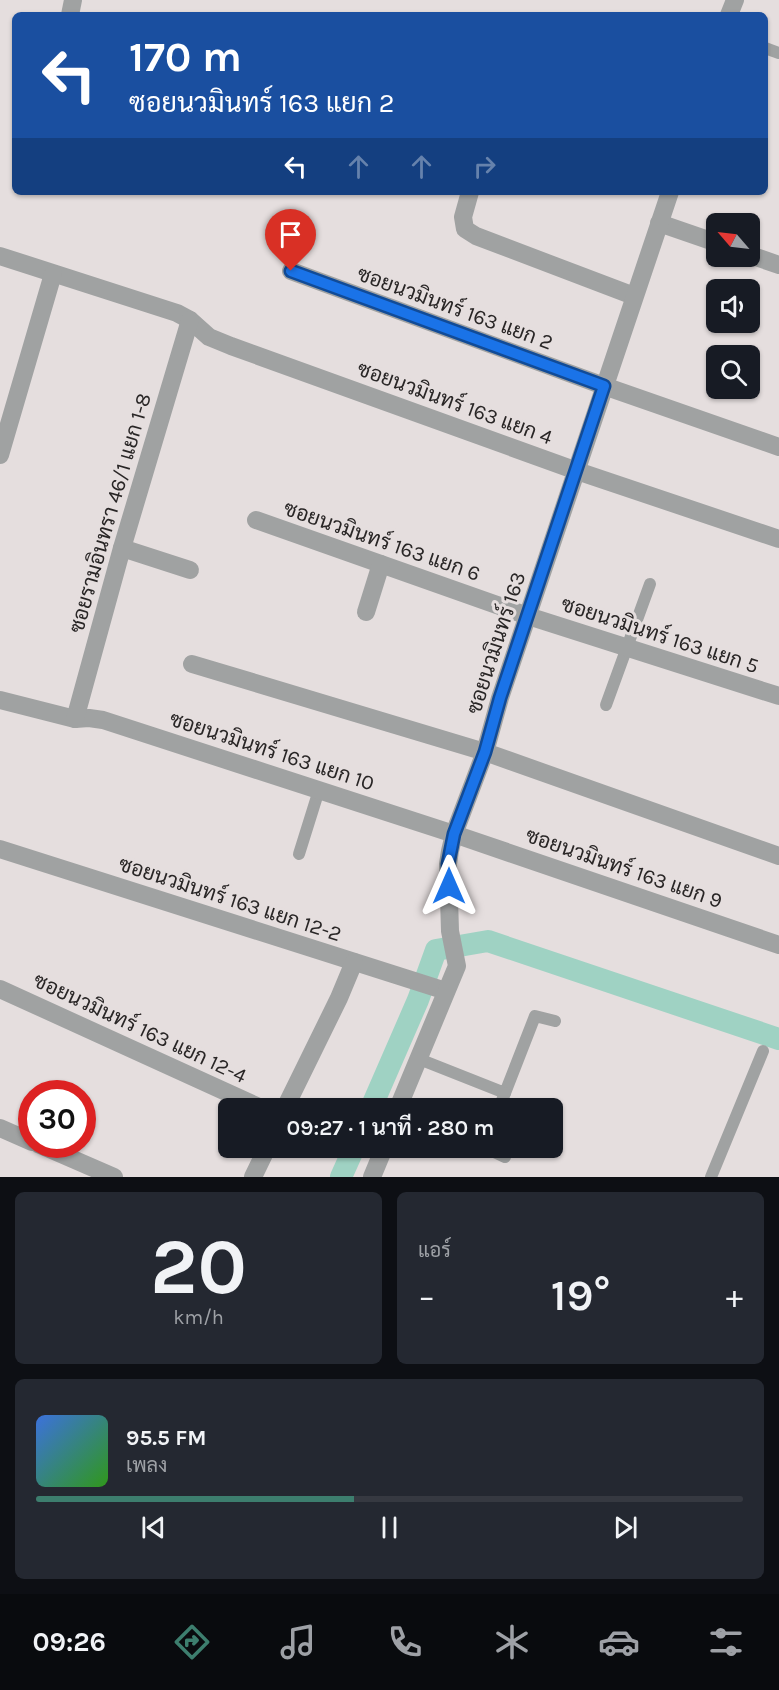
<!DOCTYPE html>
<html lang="th">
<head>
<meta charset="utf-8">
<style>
	:root { --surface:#171b24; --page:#242831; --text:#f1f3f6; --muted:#9ea1a6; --line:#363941; --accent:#3d7e6e }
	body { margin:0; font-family:Karla,Sarabun,sans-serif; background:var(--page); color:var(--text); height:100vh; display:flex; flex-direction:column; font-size:22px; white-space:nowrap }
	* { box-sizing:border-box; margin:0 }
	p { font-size:20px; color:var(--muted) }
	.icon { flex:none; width:33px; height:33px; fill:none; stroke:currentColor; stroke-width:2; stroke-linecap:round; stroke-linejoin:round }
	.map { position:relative; height:1177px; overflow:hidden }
	.panel { display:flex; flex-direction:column; gap:15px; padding:15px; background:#0d0f14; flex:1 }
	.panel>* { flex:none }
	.banner { position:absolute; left:12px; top:12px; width:756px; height:183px; border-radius:9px; box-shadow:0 2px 4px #0004; background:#1a4fa0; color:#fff; overflow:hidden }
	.needle { width:39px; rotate:298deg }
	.fabs { position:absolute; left:706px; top:213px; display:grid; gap:12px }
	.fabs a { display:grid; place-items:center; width:54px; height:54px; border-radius:9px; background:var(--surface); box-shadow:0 2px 4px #0004; font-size:30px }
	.speed { position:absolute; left:18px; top:1080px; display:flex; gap:12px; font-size:30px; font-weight:700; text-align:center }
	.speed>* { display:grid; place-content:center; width:78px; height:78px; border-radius:50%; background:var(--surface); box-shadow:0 2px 4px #0004; line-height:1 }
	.speed .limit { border:9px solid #d22; background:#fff; color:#111 }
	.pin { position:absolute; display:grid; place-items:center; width:51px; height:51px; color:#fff; margin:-62px -26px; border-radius:50% 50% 50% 0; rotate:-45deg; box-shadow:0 0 6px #0007 }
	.pin .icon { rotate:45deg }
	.me { position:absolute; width:66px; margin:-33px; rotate:0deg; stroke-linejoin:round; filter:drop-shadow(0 0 4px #0008) }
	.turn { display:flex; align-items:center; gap:21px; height:126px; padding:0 18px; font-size:27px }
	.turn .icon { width:78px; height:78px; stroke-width:2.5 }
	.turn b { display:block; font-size:42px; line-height:51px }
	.lanes { display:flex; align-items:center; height:57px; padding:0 18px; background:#0003; justify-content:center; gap:30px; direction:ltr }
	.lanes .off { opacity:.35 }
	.big { font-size:45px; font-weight:600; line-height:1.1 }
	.panel .tile { flex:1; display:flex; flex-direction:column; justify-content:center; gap:9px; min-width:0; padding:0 21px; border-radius:9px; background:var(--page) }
	.panel .dial { align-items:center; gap:0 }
	.dial b { font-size:78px; line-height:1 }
	.song { display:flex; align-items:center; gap:18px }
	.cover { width:72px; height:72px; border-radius:9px; background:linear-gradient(135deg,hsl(220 70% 55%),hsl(110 70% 35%)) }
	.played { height:6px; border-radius:3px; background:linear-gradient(90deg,var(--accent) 45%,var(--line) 45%) }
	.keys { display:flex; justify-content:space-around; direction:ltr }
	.heat { display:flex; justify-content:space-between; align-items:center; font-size:33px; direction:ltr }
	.panel .tiles { flex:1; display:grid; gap:15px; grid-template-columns:1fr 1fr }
	.tile:last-child { grid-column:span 2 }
	.trip { position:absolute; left:218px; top:1098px; width:345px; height:60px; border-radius:9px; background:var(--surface); box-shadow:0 2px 4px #0004; font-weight:600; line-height:60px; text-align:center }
	.menu { display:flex; height:96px; justify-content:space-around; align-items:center; background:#090b0e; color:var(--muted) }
	.menu .icon { width:42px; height:42px }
	.menu .on { color:var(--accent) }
	.menu b { font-size:27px; color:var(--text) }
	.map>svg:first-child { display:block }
</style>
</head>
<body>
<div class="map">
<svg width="779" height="1177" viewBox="0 0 779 1177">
	<rect width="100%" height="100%" fill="#e5dede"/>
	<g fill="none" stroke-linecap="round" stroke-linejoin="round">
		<g stroke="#9fd2c3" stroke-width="22">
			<polyline points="371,1108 418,1000 436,950 488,941 779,1039"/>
			<polyline points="341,1177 354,1148"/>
		</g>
		<g stroke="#a0a2a2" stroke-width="12">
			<polyline points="765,48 779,53"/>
			<polyline points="606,705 650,584"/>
			<polyline points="299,854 319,790"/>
			<polyline points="419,1059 505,1093 535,1016 555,1021"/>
			<polyline points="499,1108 505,1093"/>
			<polyline points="486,1148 505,1157"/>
			<polyline points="711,1177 763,1051"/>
		</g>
		<g stroke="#a0a2a2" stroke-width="18">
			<polyline points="70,15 73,0"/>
			<polyline points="729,15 735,0"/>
			<polyline points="470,192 463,217 465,229 476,236 634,296"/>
			<polyline points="659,223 717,243"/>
			<polyline points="750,255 779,265"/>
			<polyline points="0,256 177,313 190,320 209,337 231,346 577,471 779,539"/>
			<polyline points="291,271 604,386 779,447"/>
			<polyline points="0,455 53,274"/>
			<polyline points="256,520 528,616 779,696"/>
			<polyline points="122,548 190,570"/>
			<polyline points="366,612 381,564"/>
			<polyline points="192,664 485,752 779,856"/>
			<polyline points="0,700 75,719 89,718 103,720 454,834 779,945"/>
			<polyline points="75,719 122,548 190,320"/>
			<polyline points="0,849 446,991"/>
			<polyline points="0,989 261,1108"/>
			<polyline points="285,1108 339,998 354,962"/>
			<polyline points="398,1108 457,966 450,931 448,864 450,851 454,834 485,752 500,698 670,192"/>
			<polyline points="0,1128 32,1142"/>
			<polyline points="38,1144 114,1177"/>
			<polyline points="253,1177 267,1148"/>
			<polyline points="372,1177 384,1148"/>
		</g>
	</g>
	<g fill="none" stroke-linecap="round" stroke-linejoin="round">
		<g stroke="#114b97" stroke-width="15">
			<polyline id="route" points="291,271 604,386 500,698 485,752 454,834 448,864 449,886"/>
		</g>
		<use href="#route" stroke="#1a73e8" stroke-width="10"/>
	</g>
	<g text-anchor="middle" stroke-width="6" stroke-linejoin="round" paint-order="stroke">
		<g font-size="21" fill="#292626" stroke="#e5dede">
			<text transform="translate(455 308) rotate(20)" y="7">ซอยนวมินทร์ 163 แยก 2</text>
			<text transform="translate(455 403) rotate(20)" y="7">ซอยนวมินทร์ 163 แยก 4</text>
			<text transform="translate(110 513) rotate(-74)" y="7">ซอยรามอินทรา 46/1 แยก 1-8</text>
			<text transform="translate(382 541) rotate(19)" y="7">ซอยนวมินทร์ 163 แยก 6</text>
			<text transform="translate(660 635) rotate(18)" y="7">ซอยนวมินทร์ 163 แยก 5</text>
			<text transform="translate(496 643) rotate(-72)" y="7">ซอยนวมินทร์ 163</text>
			<text transform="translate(272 751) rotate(18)" y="7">ซอยนวมินทร์ 163 แยก 10</text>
			<text transform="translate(624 868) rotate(19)" y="7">ซอยนวมินทร์ 163 แยก 9</text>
			<text transform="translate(230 899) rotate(18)" y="7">ซอยนวมินทร์ 163 แยก 12-2</text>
			<text transform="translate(140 1028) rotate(25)" y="7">ซอยนวมินทร์ 163 แยก 12-4</text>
		</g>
	</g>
</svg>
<div class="fabs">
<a><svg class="needle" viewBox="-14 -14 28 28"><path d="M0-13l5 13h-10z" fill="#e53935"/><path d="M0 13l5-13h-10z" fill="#9ea1a6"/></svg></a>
<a><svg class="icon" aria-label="sound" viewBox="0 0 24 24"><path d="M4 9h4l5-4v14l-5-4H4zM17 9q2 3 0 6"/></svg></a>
<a><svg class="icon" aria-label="search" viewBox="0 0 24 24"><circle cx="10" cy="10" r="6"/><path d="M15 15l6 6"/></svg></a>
</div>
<div class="speed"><div class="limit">30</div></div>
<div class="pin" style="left:291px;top:271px;background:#d93025"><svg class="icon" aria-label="arrive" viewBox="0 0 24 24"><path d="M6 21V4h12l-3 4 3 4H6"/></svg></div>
<svg class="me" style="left:449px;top:886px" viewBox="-20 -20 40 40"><path d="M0-17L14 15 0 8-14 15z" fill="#1a73e8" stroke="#fff" stroke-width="4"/></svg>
<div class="trip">09:27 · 1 นาที · 280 m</div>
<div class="banner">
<div class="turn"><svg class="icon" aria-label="left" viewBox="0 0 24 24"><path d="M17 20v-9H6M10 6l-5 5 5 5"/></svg><div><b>170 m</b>ซอยนวมินทร์ 163 แยก 2</div></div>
<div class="lanes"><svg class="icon" aria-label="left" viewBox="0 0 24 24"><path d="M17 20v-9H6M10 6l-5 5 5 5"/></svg><svg class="icon off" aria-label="ahead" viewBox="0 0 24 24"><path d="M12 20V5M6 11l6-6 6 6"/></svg><svg class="icon off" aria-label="ahead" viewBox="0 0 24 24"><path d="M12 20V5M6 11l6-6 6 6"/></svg><svg class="icon off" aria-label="right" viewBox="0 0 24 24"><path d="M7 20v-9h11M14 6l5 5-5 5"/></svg></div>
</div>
</div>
<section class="panel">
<div class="tiles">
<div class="tile dial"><b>20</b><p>km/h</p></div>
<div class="tile"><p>แอร์</p>
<div class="heat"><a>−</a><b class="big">19°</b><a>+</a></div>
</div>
<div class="tile">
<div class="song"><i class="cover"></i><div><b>95.5 FM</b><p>เพลง</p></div></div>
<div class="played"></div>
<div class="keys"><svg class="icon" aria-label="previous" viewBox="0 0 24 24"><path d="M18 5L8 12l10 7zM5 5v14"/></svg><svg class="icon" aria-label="pause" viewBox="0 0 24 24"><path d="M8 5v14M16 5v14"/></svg><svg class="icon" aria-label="next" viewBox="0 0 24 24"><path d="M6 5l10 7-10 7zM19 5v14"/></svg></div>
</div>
</div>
</section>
<nav class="menu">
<b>09:26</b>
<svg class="icon on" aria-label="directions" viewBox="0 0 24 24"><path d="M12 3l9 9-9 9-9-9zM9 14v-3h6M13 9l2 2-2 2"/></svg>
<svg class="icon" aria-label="music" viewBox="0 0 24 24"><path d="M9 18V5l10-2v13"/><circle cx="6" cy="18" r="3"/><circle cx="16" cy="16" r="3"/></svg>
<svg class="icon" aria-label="phone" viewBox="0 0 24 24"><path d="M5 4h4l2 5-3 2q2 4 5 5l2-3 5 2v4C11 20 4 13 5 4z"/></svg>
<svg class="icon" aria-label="climate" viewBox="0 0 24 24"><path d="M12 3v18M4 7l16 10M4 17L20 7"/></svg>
<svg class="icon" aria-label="car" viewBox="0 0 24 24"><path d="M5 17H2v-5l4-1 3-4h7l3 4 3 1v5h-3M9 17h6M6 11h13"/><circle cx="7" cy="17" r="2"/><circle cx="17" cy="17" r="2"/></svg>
<svg class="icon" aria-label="filters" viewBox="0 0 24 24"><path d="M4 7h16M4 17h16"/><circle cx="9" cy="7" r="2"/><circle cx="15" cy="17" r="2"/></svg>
</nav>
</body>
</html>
